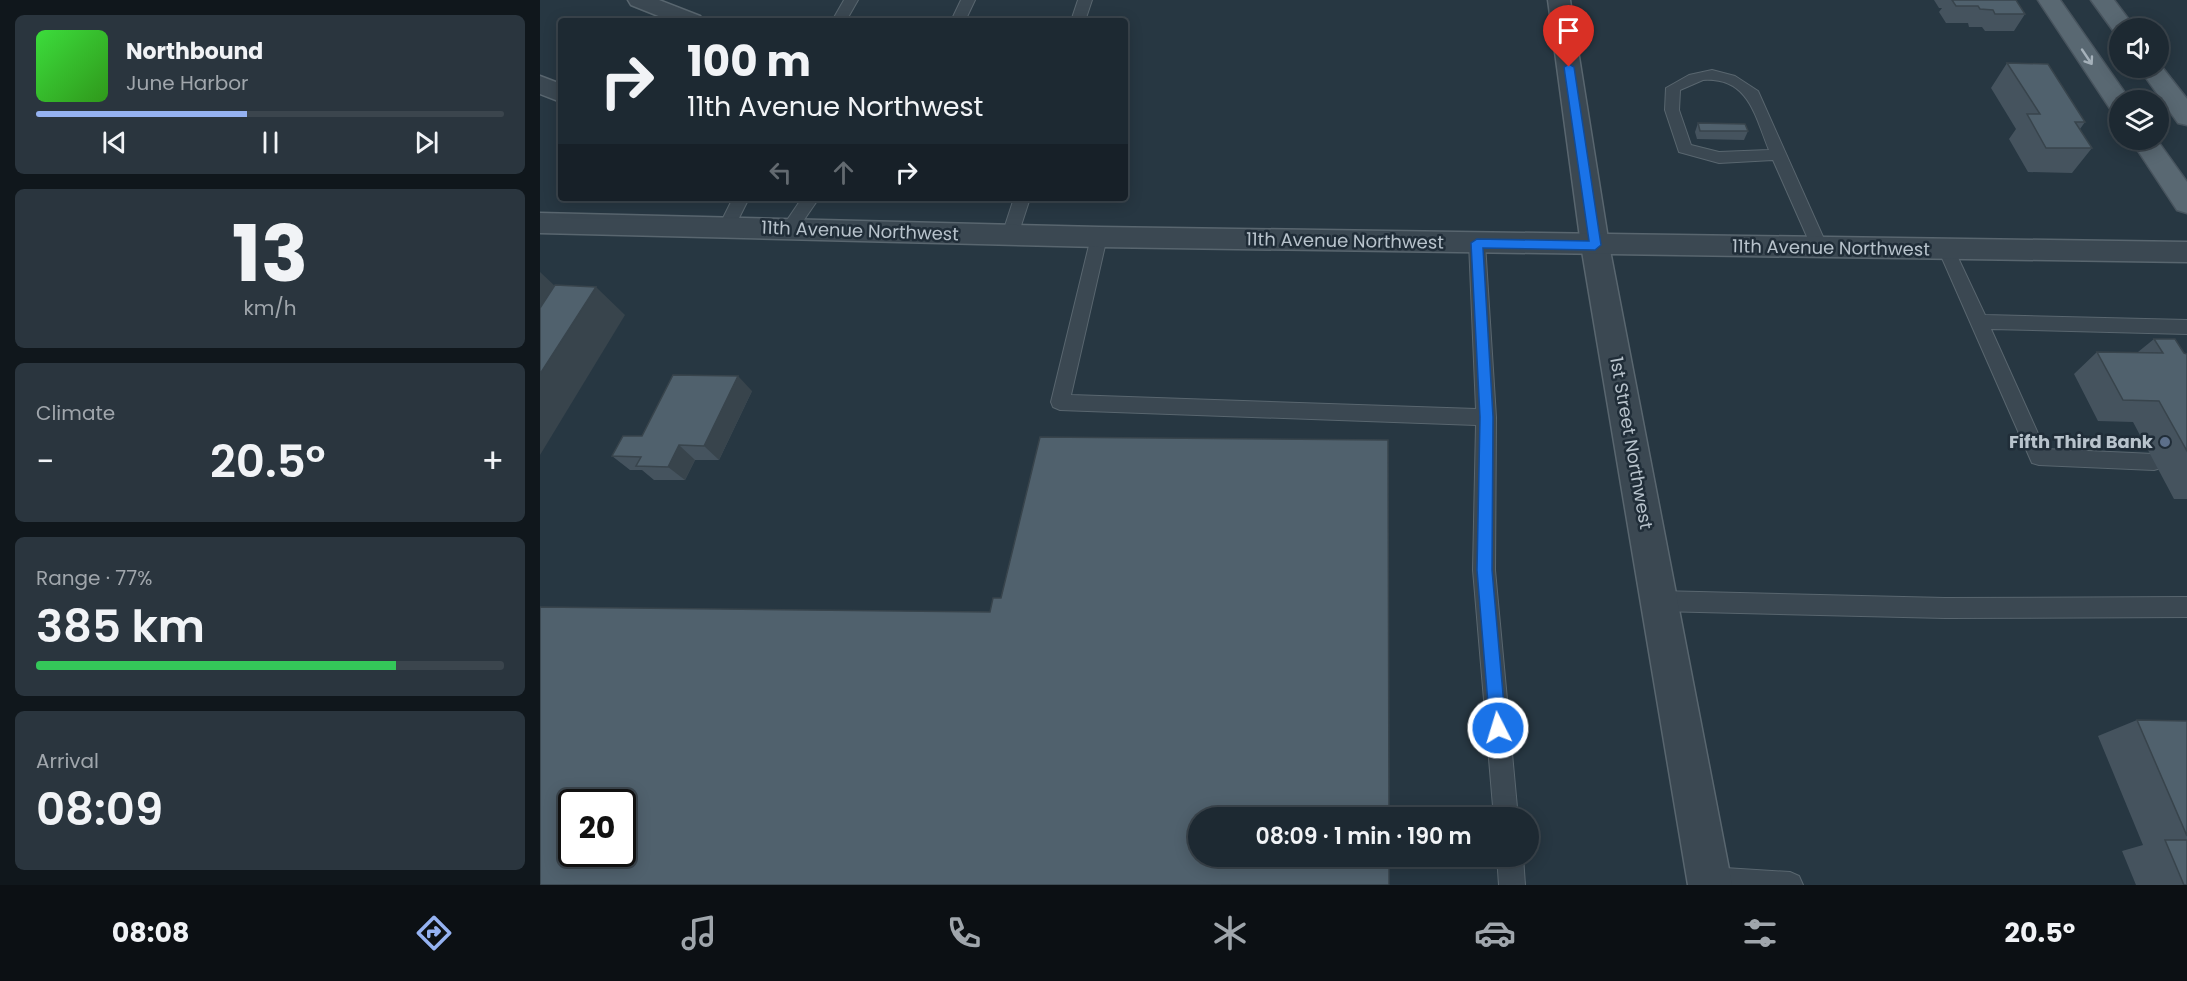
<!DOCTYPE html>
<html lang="en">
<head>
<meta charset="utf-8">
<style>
	:root { --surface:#1d2932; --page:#2a353e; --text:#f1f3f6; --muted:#a0a6ac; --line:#3b454d; --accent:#95b2f1 }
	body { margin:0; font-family:Poppins,sans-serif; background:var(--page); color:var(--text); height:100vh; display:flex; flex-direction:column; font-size:22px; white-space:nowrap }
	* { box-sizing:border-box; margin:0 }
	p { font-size:20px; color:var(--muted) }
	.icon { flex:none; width:33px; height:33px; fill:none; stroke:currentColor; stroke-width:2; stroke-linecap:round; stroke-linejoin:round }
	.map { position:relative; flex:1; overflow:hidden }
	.details { display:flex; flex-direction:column; gap:15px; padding:15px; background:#10171c; width:540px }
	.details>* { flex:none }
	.guide { position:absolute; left:18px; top:18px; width:570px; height:183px; border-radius:6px; box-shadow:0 3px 15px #0003,0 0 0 2px var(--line); background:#1d2932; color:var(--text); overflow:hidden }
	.fabs { position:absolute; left:1569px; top:18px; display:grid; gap:12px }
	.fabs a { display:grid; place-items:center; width:60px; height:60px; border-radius:50%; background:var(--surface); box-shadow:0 3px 15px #0003,0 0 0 2px var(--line); font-size:30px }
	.speed { position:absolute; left:18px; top:789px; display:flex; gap:12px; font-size:30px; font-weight:700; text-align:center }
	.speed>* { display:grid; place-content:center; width:78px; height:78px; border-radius:50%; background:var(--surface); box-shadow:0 3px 15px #0003,0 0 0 2px var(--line); line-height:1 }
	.speed .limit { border:3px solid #111; border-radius:9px; background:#fff; color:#111 }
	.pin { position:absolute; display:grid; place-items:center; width:51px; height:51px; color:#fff; margin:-62px -26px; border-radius:50% 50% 50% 0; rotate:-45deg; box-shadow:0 0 6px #0007 }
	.pin .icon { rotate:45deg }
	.me { position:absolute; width:66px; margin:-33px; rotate:355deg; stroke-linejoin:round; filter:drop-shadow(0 0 4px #0008) }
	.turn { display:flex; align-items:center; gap:21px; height:126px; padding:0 30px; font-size:27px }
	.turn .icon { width:78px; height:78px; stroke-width:2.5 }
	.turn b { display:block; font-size:42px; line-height:51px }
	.lanes { display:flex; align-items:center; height:57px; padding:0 30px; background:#0003; justify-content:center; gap:30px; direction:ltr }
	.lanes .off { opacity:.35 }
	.big { font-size:45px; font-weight:600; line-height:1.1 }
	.details .card { flex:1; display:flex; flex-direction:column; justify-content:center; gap:9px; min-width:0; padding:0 21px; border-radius:9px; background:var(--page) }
	.details .dial { align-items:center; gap:0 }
	.dial b { font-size:78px; line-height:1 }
	.song { display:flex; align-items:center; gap:18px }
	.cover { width:72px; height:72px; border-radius:9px; background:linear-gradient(135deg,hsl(120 70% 55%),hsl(110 70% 35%)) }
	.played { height:6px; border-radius:3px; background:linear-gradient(90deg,var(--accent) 45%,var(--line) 45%) }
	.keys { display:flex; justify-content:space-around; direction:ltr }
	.heat { display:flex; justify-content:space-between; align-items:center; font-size:33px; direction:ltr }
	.charge { height:9px; border-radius:4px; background:linear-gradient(90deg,#34c759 77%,var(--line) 0) }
	.trip { position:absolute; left:648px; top:807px; width:351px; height:60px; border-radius:30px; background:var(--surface); box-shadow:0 3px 15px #0003,0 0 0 2px var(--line); font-weight:600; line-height:60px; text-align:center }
	.menu { display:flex; height:96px; justify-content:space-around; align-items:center; background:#0c1014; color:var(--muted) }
	.menu .icon { width:42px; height:42px }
	.menu .selected { color:var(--accent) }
	.menu b { font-size:27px; color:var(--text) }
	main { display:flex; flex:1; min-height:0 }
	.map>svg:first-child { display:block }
</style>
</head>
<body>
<main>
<section class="details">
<div class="card">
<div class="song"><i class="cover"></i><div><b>Northbound</b><p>June Harbor</p></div></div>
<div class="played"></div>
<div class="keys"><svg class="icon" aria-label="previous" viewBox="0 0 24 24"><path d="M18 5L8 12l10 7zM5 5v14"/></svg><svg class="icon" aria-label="pause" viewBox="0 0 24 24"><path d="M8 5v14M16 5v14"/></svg><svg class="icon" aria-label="next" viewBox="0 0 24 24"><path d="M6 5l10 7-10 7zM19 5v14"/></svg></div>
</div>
<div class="card dial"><b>13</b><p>km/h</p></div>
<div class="card"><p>Climate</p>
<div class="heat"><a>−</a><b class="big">20.5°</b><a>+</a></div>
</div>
<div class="card"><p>Range · 77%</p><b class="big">385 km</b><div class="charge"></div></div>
<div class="card"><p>Arrival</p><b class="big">08:09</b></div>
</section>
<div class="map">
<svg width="1647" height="885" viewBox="0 0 1647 885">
	<rect width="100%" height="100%" fill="#273742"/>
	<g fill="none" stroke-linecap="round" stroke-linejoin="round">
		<g stroke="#59666f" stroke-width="2">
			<g id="service">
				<polygon points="304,0 318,0 306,21 292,21"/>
				<polygon points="421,0 435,0 425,21 411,21"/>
				<polygon points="538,0 552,0 545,21 531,21"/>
				<path d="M1172,70l23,6 23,15 70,157 -2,4h-12l-2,-4 -39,-88 -54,3 -40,-11 -14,-42 1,-22 23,-13zM1163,80c46,-3 52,36 66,70l-50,2 -28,-7 -12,-35 1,-20z"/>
				<polygon points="193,198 209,198 192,232 180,232 178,228"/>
				<polygon points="262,198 279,198 255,233 243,233 241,229"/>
				<polygon points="474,198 490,198 478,235 476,239 464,239 462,235"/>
				<polygon points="559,231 565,233 567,237 531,395 936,409 929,243 931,239 943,239 945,243 956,417 955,570 978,818 954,818 933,570 936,425 520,410 513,407 511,402 551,237 553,233"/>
				<polygon points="1406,243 1412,245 1414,249 1445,315 1647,320 1647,334 1451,329 1505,449 1614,454 1621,456 1624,462 1621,468 1614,470 1499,465 1492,463 1398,249 1400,245"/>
				<polygon points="1119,591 1405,598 1647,597 1647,617 1405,618 1119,611 1111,608 1108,601 1111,594"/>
				<polygon points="957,856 983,856 985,885 959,885"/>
				<polygon points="1169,867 1250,872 1259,876 1263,885 1158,885 1156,880 1160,871"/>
			</g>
		</g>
		<g stroke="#59666f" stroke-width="3">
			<g id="minor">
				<polygon points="88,0 119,0 160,16 164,21 131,21 91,5"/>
				<polygon points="1008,0 1030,0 1069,245 1192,885 1148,885 1041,245"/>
				<polygon points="0,76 21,84 21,102 0,94"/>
			</g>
		</g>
		<g stroke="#59666f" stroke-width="3">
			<polygon id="tertiary" points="0,213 559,227 1647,242 1647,262 559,247 0,233"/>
		</g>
		<g stroke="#48545e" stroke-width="3">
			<g id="primary">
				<polygon points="1498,0 1520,0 1590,100 1580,100 1580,112 1571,110"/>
				<polygon points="1551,0 1574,0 1595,28 1580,28 1580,34 1575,33"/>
				<polygon points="1618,62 1647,99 1647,125 1638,123 1599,68 1618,68"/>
				<polygon points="1591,140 1617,140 1647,182 1647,213 1637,210"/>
			</g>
		</g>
		<use href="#service" fill="#3b4852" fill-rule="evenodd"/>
		<use href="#minor" fill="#3b4852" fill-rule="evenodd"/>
		<use href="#tertiary" fill="#3b4852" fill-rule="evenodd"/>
		<use href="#primary" fill="#596872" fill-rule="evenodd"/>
	</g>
	<g fill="#45535e">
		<polygon points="1394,0 1476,0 1485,14 1474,31 1445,31 1442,27 1429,27 1428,23 1406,23 1399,12 1402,8 1399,8"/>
		<polygon points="1467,63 1545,122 1540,129 1552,148 1532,173 1488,172 1469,139 1476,129 1451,88"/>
		<polygon points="1158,123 1208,131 1204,140 1157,139 1155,132"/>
		<polygon points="1614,339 1644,353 1647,354 1647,499 1634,499 1593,422 1558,421 1534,374 1557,352 1598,352"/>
		<polygon points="212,391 179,460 155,460 145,480 114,480 102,470 90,470 72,456 102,436"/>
		<polygon points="1597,720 1647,721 1647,885 1596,885 1582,851 1603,845 1558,736"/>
	</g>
	<g fill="#38444c">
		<polygon points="0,272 31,301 0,349"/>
		<polygon points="56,287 85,315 0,455 0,374"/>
		<polygon points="198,376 212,391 179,460 164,446"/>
		<polygon points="139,445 155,460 145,480 128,467"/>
	</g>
	<g fill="#50616d" stroke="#38444c" stroke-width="1.5" fill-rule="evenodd">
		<polygon points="1412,0 1476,0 1485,14 1455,14 1453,10 1440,9 1438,6 1416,6"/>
		<polygon points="1467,63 1508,64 1545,122 1535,122 1552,148 1506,148 1487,114 1500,114"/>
		<polygon points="1158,123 1205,124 1208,131 1160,131"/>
		<polygon points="15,285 56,287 0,374 0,308"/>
		<polygon points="1614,339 1635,339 1644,353 1647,354 1647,451 1619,401 1583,400 1557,352 1623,353"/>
		<polygon points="133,375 198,376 164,446 139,445 128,467 96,466 101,457 72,456 83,436 102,436"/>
		<path d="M500,437l348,3 1,378h-191v38h191v29h-849v-278l450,5 3,-14h8zM32,802h50v52h-50z"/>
		<polygon points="1597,720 1647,721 1647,836"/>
		<polygon points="1625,840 1647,840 1647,885 1644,885"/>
	</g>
	<defs><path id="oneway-shaft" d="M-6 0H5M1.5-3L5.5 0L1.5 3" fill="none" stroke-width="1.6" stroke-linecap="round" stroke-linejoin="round" transform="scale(1.5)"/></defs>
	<use stroke="#a5b1ba" href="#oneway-shaft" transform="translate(1547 57) rotate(56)"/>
	<polygon fill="#1a73e8" stroke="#114b97" stroke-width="1.5" points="1029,64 1034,67 1061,245 1055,250 943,248 953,417 952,570 966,728 964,733 958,736 952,733 950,728 937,570 940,417 931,243 937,239 1049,241 1024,67"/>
	<circle fill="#5c6f8a" stroke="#202d38" stroke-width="2" cx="1625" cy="442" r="6"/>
	<g text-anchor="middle" stroke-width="5" stroke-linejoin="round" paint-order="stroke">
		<g font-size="18" fill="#b8c3cc" stroke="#202d38">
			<text transform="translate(320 231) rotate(2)" y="6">11th Avenue Northwest</text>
			<text transform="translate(805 241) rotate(1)" y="6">11th Avenue Northwest</text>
			<text transform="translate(1291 248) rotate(1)" y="6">11th Avenue Northwest</text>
			<text transform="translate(1091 443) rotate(80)" y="6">1st Street Northwest</text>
		</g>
		<g font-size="18" font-weight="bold" fill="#b8c3cc" stroke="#202d38" text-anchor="end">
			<text x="1613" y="448">Fifth Third Bank</text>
		</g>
	</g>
</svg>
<div class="fabs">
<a><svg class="icon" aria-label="sound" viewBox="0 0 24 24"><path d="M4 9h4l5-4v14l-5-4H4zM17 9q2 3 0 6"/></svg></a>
<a><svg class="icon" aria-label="layers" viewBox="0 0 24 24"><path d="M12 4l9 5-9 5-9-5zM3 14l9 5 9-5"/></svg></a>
</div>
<div class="speed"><div class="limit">20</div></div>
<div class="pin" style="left:1029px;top:67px;background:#d93025"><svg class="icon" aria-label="arrive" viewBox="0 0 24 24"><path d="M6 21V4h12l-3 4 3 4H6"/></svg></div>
<svg class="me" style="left:958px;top:728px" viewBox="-20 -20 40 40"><circle r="17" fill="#1a73e8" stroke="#fff" stroke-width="3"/><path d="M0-11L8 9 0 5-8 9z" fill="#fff"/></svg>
<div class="trip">08:09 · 1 min · 190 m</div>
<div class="guide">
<div class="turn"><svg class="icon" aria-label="right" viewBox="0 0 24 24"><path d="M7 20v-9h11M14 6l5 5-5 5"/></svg><div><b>100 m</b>11th Avenue Northwest</div></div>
<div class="lanes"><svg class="icon off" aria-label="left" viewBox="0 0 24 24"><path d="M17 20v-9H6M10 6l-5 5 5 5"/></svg><svg class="icon off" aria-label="ahead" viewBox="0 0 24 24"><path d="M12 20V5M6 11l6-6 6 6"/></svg><svg class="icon" aria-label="right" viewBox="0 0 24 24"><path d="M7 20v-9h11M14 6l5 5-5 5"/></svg></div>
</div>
</div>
</main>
<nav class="menu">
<b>08:08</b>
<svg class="icon selected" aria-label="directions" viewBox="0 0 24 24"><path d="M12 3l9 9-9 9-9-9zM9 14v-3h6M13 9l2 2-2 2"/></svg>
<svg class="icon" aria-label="music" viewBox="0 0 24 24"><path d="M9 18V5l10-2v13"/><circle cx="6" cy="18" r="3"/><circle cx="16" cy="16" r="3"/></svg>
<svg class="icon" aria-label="phone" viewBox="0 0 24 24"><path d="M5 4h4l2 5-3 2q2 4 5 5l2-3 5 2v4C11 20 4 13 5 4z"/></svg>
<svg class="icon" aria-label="climate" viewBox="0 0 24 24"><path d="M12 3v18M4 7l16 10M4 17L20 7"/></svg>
<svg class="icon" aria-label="car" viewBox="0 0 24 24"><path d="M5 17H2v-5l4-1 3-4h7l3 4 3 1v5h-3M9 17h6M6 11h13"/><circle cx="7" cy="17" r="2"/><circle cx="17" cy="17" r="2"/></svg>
<svg class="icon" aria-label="filters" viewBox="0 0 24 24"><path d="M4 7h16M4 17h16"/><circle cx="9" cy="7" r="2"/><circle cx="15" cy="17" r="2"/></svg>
<b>20.5°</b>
</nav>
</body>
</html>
